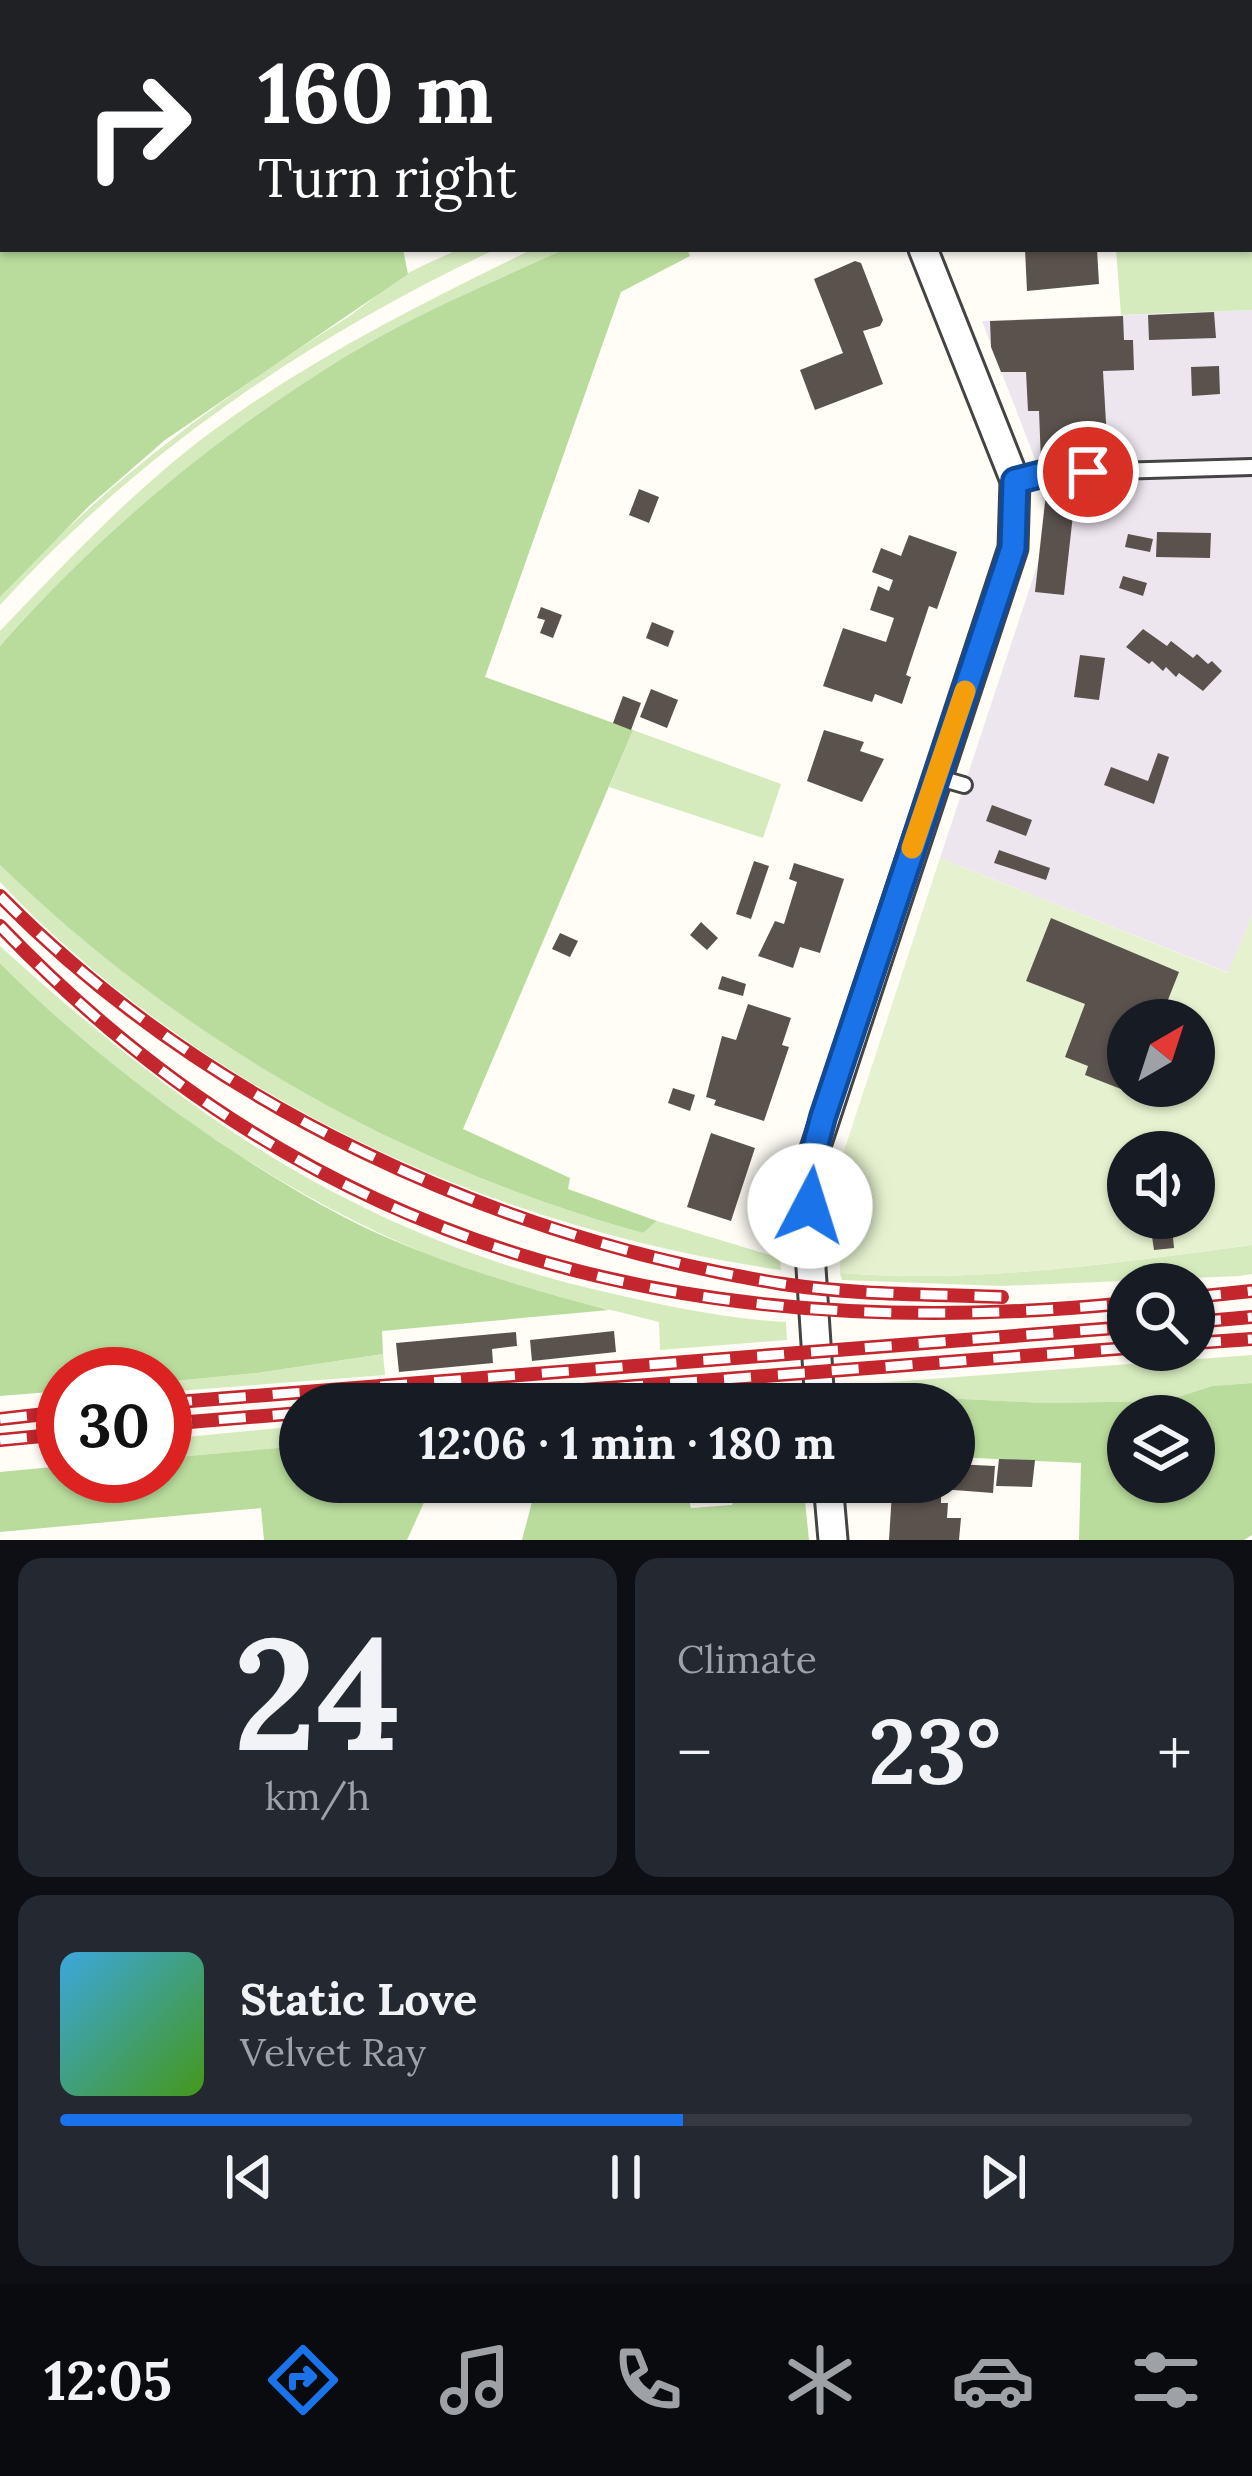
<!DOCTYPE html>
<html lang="en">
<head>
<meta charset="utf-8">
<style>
	:root { --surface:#171b24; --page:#242831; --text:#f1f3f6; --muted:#9ea1a6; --line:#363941; --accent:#1a73e8 }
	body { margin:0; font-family:Lora,serif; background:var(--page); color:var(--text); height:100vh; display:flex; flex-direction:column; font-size:45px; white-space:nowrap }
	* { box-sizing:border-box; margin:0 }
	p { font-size:39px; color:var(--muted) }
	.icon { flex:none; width:66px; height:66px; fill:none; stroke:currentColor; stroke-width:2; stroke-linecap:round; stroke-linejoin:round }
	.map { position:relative; height:1540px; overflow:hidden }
	.side { display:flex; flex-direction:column; gap:18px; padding:18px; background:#0d0f14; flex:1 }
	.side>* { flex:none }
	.top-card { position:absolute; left:0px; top:0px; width:1254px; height:252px; box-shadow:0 3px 9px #0004; background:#202124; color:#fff; overflow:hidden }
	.needle { width:78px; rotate:39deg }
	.fabs { position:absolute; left:1107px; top:999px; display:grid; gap:24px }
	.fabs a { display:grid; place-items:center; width:108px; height:108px; border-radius:50%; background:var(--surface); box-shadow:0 3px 9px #0004; font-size:60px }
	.speed { position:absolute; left:36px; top:1347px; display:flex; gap:24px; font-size:60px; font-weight:700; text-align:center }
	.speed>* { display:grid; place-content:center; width:156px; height:156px; border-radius:50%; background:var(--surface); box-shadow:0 3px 9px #0004; line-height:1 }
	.speed .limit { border:18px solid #d22; background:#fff; color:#111 }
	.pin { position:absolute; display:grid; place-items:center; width:102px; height:102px; color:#fff; margin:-51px; border:6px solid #fff; border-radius:50%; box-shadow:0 3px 12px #0007 }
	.me { position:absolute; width:132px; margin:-66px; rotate:5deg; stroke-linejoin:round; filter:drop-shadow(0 0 9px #0008) }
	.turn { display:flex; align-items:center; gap:42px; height:252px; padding:0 60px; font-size:54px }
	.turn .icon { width:156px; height:156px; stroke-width:2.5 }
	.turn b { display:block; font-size:84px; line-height:102px }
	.big { font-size:90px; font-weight:700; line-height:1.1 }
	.side .card { flex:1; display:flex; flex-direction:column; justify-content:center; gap:18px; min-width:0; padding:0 42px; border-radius:24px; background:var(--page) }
	.side .dial { align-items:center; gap:0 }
	.dial b { font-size:156px; line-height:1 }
	.song { display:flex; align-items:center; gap:36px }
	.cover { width:144px; height:144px; border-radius:18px; background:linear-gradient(135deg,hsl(200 70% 55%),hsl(100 70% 35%)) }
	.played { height:12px; border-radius:6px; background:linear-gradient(90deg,var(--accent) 55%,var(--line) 55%) }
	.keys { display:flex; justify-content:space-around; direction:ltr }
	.heat { display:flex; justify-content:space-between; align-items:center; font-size:66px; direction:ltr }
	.side .tiles { flex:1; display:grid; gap:18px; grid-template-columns:1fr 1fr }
	.card:last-child { grid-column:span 2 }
	.trip { position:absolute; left:279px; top:1383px; width:696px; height:120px; border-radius:60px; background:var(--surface); box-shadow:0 3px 9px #0004; font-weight:700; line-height:120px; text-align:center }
	.dock { display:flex; height:192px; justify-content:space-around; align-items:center; background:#090b0e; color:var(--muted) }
	.dock .icon { width:84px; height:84px }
	.dock .on { color:var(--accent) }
	.dock b { font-size:54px; color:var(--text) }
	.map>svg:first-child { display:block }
</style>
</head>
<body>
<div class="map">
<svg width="1252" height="1540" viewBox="0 0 1252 1540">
	<rect width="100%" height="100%" fill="#fffdf5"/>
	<polygon fill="#eee6ef" points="1252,310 1252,915 1229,973 940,858 1038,563 1044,506 1036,462 982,321"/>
	<g fill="#d5ebbd">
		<polygon points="1252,161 1252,310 1121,315 1116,249 1251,249"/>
		<path d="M459,249h37c-187,88 -356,203 -496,356v-8c101,-111 216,-196 342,-276 18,-11 34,-26 51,-39 19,-13 44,-22 66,-33z"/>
		<path d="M533,249h32c-75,34 -152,66 -222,109 -127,78 -244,175 -343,288v-15c67,-70 135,-143 214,-201 98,-72 210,-128 319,-181z"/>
		<polygon points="633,730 781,784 763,838 609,787"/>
		<path d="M0,865c179,173 402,302 643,368l14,-12 123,37 1,12c-288,-41 -579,-174 -781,-388z"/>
		<path d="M0,946c192,173 357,291 614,348 57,13 114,25 172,28l1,18 -127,10 -1,-28c-70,-18 -143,-34 -212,-60 -156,-59 -330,-180 -447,-299z"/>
		<path d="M1252,1245v29l-12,2 -238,10 -160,-6 -2,-7c139,11 274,-10 412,-28z"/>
		<polygon points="383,1354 385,1375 165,1392 165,1382 257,1373"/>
		<polygon points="1252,1355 1252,1383 1212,1386 1166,1401 1045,1403 943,1398 908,1404 851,1404 849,1385"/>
		<polygon points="300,1426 300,1446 165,1458 165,1439"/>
	</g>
	<g fill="#b9dc9c" fill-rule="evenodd">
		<polygon points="0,158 3,249 403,249 408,274 165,440 89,506 0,597"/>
		<path d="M565,249h122l3,7 -69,36 -136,385 148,53 -170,399 107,49 -2,11 89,32 -14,12c-240,-66 -464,-194 -643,-368v-219c99,-113 216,-210 343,-288 70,-43 147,-75 222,-109z"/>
		<path d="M0,963c92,94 224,190 340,252 84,44 177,71 269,95l-227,21 1,23 -126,19 -92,9v-8h-102v17l-63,5z"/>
		<path d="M1252,1383v152l-8,5h-165l2,-77 -127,-6v-53h-46l35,-6 102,5 121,-2 46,-15zM1128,1416h66v66h-66z"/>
		<polygon points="300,1446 300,1482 650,1482 686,1488 691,1508 732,1505 741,1482 803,1482 809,1540 522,1540 532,1502 426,1498 407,1540 264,1540 261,1508 0,1532 0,1472 63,1466 63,1476 165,1476 165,1458"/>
	</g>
	<path fill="#e6f2cf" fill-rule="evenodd" d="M940,858l288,115 24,-58v330c-138,18 -273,39 -412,28l-2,-86 5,-33zM1128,1020h66v66h-66zM1128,1152h66v66h-66z"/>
	<g fill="#5a524d">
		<polygon points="1025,249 1097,249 1099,284 1027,291"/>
		<polygon points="855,261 861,263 883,320 880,326 863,331 883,384 815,410 800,370 843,353 814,279"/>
		<polygon points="1214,312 1216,338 1149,340 1148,315"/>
		<polygon points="1123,316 1124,340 1133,340 1134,370 1103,371 1107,440 1090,440 1091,460 1041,462 1039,411 1028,411 1026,372 1001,372 991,347 990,321"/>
		<polygon points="1219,366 1220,394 1192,396 1191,367"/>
		<polygon points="639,489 659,497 649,523 629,515"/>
		<polygon points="1046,494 1075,497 1064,595 1035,592"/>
		<polygon points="1157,532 1211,533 1210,558 1156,557"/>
		<polygon points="1128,534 1153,539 1150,552 1125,547"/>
		<polygon points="909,535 957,552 937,609 929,606 906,675 911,677 902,704 875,694 872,702 823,686 843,628 886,642 894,618 870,610 878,586 889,591 893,580 872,572 881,548 901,556"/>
		<polygon points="1123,576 1147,583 1143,596 1119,588"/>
		<polygon points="541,607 562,615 553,638 540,633 545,620 537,618"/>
		<polygon points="652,622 674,631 668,647 646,638"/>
		<polygon points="1143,629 1167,646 1171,641 1193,658 1197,654 1208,664 1212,661 1222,671 1203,691 1179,673 1176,677 1166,667 1163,671 1152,661 1149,664 1126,647"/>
		<polygon points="1080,655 1105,658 1099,700 1074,697"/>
		<polygon points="651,689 678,700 667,728 640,717"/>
		<polygon points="623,696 641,703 631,730 613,723"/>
		<polygon points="824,730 864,742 860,751 884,759 862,802 807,781"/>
		<polygon points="1158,753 1169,757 1154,804 1104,785 1111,767 1148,781"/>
		<polygon points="992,805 1032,820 1026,836 986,821"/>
		<polygon points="999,850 1050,868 1046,880 994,863"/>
		<polygon points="754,861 769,866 751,919 736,914"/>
		<polygon points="794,863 844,879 820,953 800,947 793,968 758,956 775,921 784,924 797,882 789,879"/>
		<polygon points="1051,918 1179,972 1160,1020 1128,1020 1128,1086 1164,1086 1157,1103 1085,1075 1088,1066 1065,1057 1085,1004 1026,981"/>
		<polygon points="701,922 718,938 707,950 690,935"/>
		<polygon points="560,933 578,941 570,957 552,949"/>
		<polygon points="722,976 746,984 743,996 718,989"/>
		<polygon points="748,1004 791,1018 782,1045 789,1047 764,1121 714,1105 716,1100 706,1097 722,1036 736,1040"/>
		<polygon points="673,1088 695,1095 690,1111 668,1103"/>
		<polygon points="711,1133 755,1148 731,1221 687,1207"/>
		<polygon points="1172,1227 1174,1248 1154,1250 1151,1230"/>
		<polygon points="614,1331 616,1352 532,1361 530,1340"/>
		<polygon points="516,1332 517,1346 492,1349 493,1363 399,1372 396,1343"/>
		<polygon points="999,1459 1035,1460 1032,1487 996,1486"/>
		<polygon points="954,1464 995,1466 993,1493 941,1489 942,1482 954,1482"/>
		<polygon points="920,1488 941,1496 941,1503 948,1503 947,1518 961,1518 959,1540 889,1540 892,1492 920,1494"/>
	</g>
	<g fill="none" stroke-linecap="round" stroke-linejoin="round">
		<g stroke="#444" stroke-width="20">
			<g id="lane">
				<polyline points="616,0 631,0"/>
				<polyline points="842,3 856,0"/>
				<polyline points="1015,481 1046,473 1252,467"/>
				<polyline points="936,777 964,785"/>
			</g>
		</g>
		<g stroke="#444" stroke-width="33">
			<g id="street">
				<polyline points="822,0 823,3"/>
				<polyline points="820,1404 811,1268 813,1155 1013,548 1015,481 923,249"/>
				<polyline points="828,1482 833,1540"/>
			</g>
		</g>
		<use href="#lane" stroke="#fff" stroke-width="14"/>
		<use href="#street" stroke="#fff" stroke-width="27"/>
		<g stroke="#c4262e" stroke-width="14">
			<g id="rail">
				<polyline points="1251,27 1252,27"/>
				<polyline points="1251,46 1252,46"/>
				<polyline points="1251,68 1252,68"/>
				<polyline points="0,71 3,71"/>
				<polyline points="0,91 3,91"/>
				<polyline points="0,111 3,111"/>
				<path d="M0,896c206,209 496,342 783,388 72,11 146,10 219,13"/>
				<path d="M0,926c313,327 688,421 1128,377"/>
				<polyline points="1194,1297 1252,1291"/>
				<polyline points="1194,1322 1252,1317"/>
				<polyline points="1194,1343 1252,1339"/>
				<polyline points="165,1403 1128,1327"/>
				<polyline points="401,1404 1128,1348"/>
				<polyline points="0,1419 63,1412"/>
				<polyline points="165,1424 300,1413"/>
				<polyline points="0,1440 63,1434"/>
			</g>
		</g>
		<use href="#rail" stroke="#fff" stroke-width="9" stroke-dasharray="27" stroke-linecap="butt"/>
	</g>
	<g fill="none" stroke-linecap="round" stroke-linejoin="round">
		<g stroke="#114b97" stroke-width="30">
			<polyline id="route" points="810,1206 813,1155 823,1117 1013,548 1015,481 1046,473 1088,472"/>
		</g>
		<use href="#route" stroke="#1a73e8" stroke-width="21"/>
		<polyline stroke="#f59e0b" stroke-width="21" points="912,848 965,691"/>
	</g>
</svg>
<div class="fabs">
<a><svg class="needle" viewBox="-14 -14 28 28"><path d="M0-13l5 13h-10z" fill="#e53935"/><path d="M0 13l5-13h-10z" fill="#9ea1a6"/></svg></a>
<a><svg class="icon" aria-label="sound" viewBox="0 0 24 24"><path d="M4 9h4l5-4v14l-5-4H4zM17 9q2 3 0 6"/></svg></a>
<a><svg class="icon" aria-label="search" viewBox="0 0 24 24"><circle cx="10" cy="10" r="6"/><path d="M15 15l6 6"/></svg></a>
<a><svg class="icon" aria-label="layers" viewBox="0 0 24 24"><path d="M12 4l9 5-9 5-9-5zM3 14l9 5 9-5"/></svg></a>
</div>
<div class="speed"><div class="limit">30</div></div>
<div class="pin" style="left:1088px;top:472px;background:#d93025"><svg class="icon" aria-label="arrive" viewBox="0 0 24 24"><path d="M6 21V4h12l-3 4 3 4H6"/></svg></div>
<svg class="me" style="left:810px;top:1206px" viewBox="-20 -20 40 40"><circle r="19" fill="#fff"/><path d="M0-13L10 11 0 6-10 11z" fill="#1a73e8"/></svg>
<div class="trip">12:06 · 1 min · 180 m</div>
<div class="top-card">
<div class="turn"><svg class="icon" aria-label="right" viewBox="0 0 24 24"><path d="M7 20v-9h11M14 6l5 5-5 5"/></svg><div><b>160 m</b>Turn right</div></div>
</div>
</div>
<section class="side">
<div class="tiles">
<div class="card dial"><b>24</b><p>km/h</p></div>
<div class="card"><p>Climate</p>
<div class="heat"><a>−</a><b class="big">23°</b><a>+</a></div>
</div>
<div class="card">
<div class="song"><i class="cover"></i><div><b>Static Love</b><p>Velvet Ray</p></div></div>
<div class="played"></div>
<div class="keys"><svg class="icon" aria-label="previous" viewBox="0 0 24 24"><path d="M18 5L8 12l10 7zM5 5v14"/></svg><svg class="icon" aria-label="pause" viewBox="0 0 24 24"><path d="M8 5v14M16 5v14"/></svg><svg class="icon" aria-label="next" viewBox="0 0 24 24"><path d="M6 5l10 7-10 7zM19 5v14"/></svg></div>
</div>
</div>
</section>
<nav class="dock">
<b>12:05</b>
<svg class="icon on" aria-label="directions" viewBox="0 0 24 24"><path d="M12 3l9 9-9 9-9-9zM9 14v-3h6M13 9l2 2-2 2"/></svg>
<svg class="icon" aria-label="music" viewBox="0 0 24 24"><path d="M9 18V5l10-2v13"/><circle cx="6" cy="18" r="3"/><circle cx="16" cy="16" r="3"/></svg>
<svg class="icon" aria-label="phone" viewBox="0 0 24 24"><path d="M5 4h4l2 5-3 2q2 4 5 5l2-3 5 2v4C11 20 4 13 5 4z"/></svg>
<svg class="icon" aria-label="climate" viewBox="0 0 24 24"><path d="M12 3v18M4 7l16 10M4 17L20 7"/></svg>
<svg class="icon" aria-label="car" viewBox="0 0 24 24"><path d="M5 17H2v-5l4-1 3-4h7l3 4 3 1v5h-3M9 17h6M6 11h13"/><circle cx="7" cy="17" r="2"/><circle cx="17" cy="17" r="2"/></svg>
<svg class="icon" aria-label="filters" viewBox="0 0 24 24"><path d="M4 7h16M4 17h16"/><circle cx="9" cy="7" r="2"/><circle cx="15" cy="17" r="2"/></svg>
</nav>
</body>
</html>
